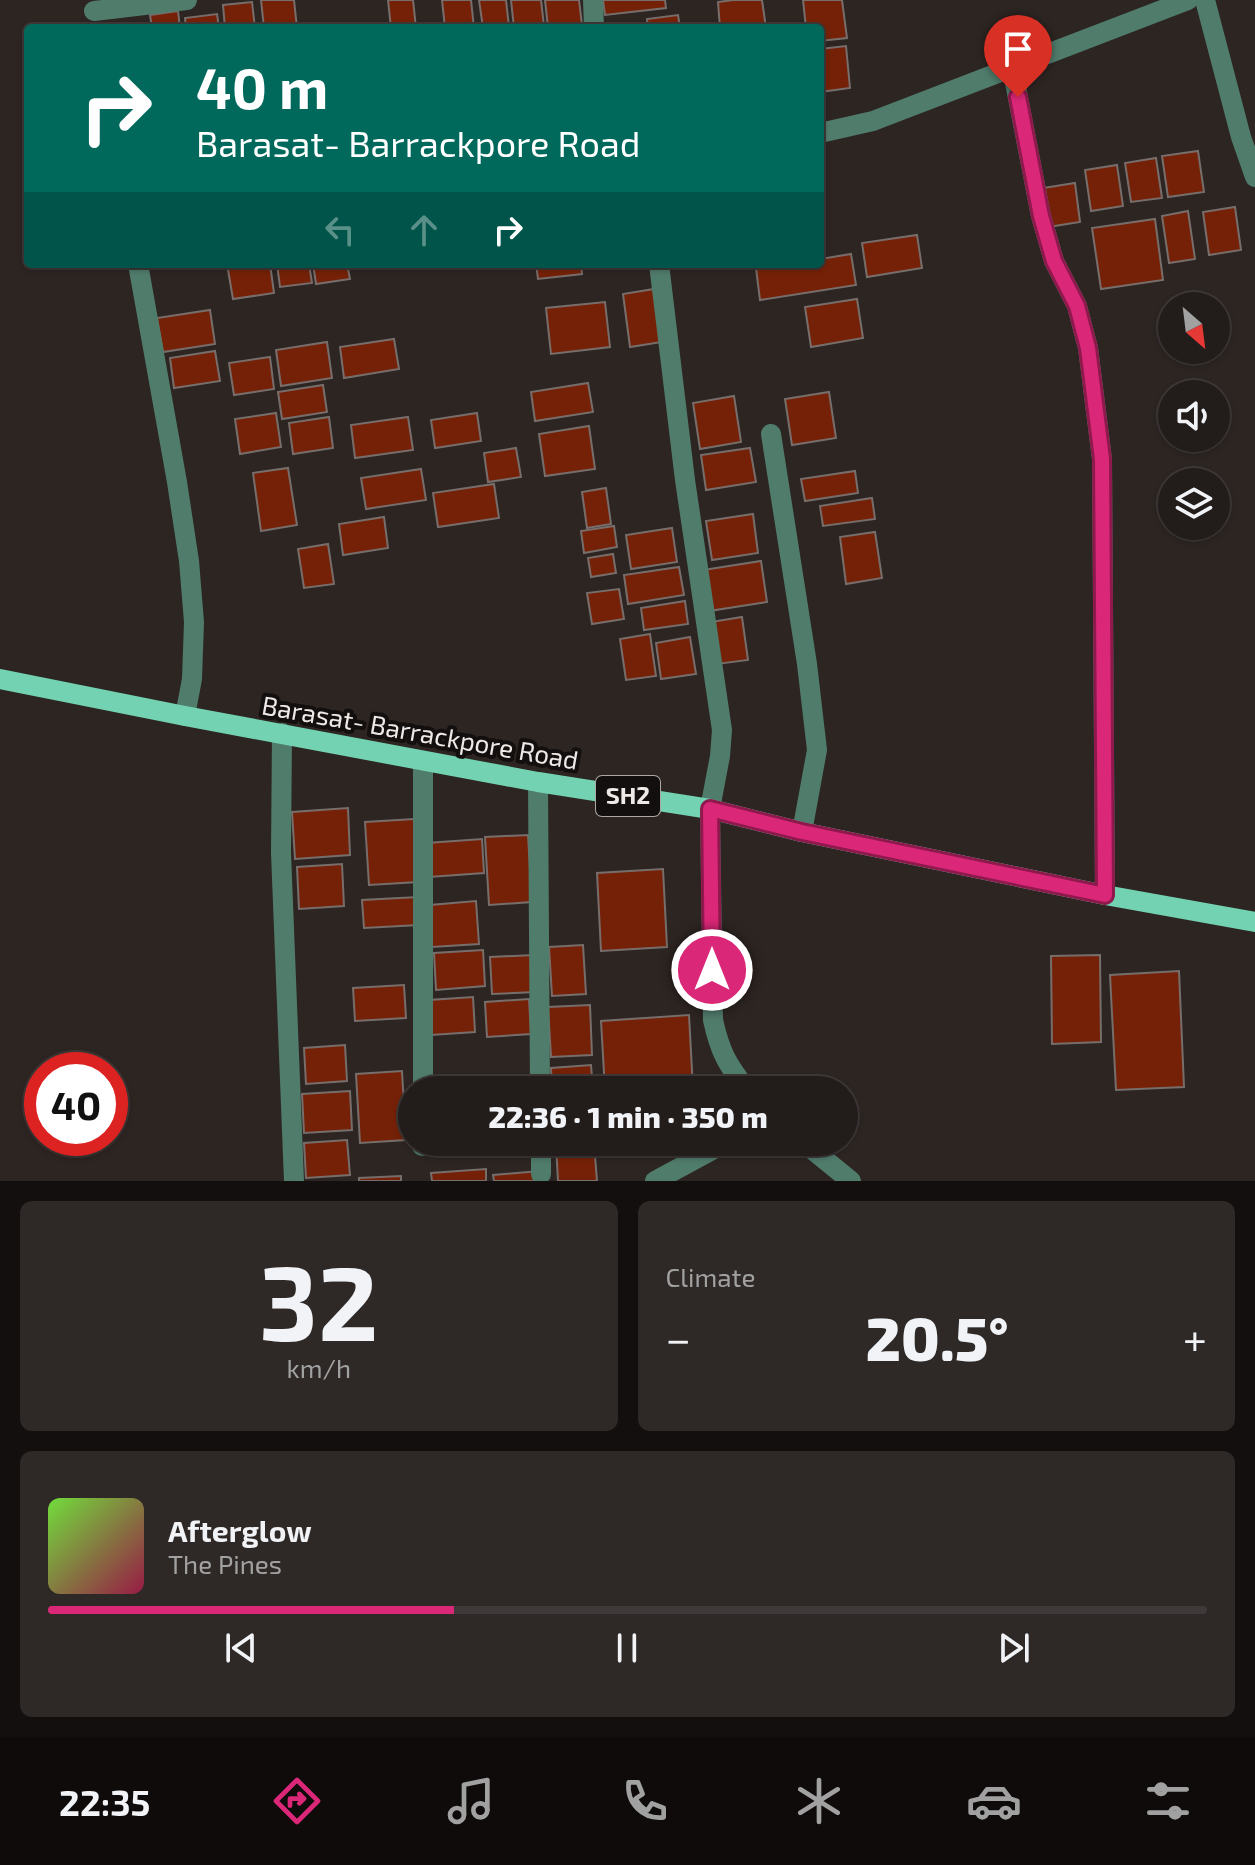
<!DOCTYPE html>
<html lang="en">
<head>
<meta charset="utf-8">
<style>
	:root { --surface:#221c1a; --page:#2e2927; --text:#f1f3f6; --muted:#a2a1a2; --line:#3f3a39; --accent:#db2777 }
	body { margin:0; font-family:"Exo 2",sans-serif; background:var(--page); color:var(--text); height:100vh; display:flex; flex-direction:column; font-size:30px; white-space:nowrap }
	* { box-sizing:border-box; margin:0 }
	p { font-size:26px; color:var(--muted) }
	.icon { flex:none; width:44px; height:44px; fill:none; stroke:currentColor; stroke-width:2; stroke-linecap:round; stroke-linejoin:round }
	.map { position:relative; height:1181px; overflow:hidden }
	.side { display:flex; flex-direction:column; gap:20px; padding:20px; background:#130f0e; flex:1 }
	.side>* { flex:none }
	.guide { position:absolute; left:24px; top:24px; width:800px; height:244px; border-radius:8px; box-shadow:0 2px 6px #0004,0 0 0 2px var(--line); background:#00695c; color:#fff; overflow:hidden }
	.needle { width:52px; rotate:152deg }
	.controls { position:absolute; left:1158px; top:292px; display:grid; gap:16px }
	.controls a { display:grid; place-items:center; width:72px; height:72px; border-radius:50%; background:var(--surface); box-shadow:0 2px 6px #0004,0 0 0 2px var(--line); font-size:40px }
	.speed { position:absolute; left:24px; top:1052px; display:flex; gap:16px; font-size:40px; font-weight:700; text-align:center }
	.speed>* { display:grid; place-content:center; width:104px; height:104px; border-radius:50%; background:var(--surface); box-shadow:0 2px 6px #0004,0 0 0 2px var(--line); line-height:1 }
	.speed .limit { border:12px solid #d22; background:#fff; color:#111 }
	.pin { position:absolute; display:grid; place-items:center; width:68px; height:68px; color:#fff; margin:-82px -34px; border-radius:50% 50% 50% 0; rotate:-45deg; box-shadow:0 0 8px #0007 }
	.pin .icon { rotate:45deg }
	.me { position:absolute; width:88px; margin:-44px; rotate:0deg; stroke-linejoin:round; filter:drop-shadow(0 0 6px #0008) }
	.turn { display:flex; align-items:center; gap:28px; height:168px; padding:0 40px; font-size:36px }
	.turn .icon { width:104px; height:104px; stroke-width:2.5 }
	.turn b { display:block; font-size:56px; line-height:68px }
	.lanes { display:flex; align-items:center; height:76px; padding:0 40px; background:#0003; justify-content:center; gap:40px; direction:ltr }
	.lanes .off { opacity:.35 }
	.big { font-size:60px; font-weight:800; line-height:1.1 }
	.side .widget { flex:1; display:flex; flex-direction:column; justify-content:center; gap:12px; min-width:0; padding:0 28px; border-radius:12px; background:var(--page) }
	.side .dial { align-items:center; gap:0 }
	.dial b { font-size:104px; line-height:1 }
	.song { display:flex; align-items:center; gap:24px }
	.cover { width:96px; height:96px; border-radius:12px; background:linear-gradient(135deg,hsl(100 70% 55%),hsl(340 70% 35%)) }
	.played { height:8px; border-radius:4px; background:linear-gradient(90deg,var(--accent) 35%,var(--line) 35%) }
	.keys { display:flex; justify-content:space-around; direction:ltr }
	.heat { display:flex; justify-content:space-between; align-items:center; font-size:44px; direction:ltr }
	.side .tiles { flex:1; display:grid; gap:20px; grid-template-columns:1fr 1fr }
	.widget:last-child { grid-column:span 2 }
	.trip { position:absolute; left:398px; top:1076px; width:460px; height:80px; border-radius:40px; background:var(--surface); box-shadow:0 2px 6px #0004,0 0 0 2px var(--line); font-weight:800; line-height:80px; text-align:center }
	.dock { display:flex; height:128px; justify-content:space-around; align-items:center; background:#0e0b0a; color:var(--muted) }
	.dock .icon { width:56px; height:56px }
	.dock .on { color:var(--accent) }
	.dock b { font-size:36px; color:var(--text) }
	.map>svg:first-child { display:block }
</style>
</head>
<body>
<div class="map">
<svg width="1255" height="1181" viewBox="0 0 1255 1181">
	<rect width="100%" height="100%" fill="#2d2522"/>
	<g fill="#752107" stroke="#776d6a" stroke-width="2">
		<polygon points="261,0 294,0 297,28 264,28"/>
		<polygon points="388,0 413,0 416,28 391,28"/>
		<polygon points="442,0 471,0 474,28 445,28"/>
		<polygon points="479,0 506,0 509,27 483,28"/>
		<polygon points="511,0 541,0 544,26 514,28"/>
		<polygon points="545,0 579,0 582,25 548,28"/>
		<polygon points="603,0 665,0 666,8 605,15"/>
		<polygon points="733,0 762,0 766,28 720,28 718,2"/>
		<polygon points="803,0 842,0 847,38 820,41 820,28 806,28"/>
		<polygon points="252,2 255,28 225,28 223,5"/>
		<polygon points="178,11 180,28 152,28 150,15"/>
		<polygon points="217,14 219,28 186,28 185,18"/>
		<polygon points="678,15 680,28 648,28 647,19"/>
		<polygon points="846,46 850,88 820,92 820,49"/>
		<polygon points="1198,151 1204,192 1168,197 1162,156"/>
		<polygon points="1156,158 1162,198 1131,202 1125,163"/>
		<polygon points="1117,165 1123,206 1091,211 1085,170"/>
		<polygon points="1075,183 1080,222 1048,227 1043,188"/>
		<polygon points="1235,207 1241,250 1209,255 1203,212"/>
		<polygon points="1188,211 1195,259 1169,263 1162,216"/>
		<polygon points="1155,219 1163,280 1101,289 1092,228"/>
		<polygon points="917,235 922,268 867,277 862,243"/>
		<polygon points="851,254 856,285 760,300 756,268 785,264 820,264 820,259"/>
		<polygon points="227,264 270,264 274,293 233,299"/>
		<polygon points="277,264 309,264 312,283 280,287"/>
		<polygon points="313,264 347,264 350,279 316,284"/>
		<polygon points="536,264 581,264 582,274 538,279"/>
		<polygon points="654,289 662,342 630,347 623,294"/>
		<polygon points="857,299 863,338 811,347 805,307"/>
		<polygon points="605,302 610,347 551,354 546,308"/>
		<polygon points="210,310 215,344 163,352 157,318"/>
		<polygon points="394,339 399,369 344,378 340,347"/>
		<polygon points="327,342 332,378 281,386 276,350"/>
		<polygon points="215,351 220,381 174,388 170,358"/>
		<polygon points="270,357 274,389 234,395 229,363"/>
		<polygon points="588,383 593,412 535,421 531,392"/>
		<polygon points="323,385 327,412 282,419 278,392"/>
		<polygon points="829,392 836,438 792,445 785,399"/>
		<polygon points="734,396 741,442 700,449 693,403"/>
		<polygon points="276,413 281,447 240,454 235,419"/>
		<polygon points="477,413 481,441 435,448 431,420"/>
		<polygon points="329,417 333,448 293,454 289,423"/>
		<polygon points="408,417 413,450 355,458 351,425"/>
		<polygon points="589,426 595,469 545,476 539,434"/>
		<polygon points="516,448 521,477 488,482 484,453"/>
		<polygon points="750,448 756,482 706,490 701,455"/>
		<polygon points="288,468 297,525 261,531 253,473"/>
		<polygon points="421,469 426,500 366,509 361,478"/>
		<polygon points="855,471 858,493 805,501 801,479"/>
		<polygon points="494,484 499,518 438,527 433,493"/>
		<polygon points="606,488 611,524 587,528 582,492"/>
		<polygon points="872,498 875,519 823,526 820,506"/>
		<polygon points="753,514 758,553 712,560 706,521"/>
		<polygon points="384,517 388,548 343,555 339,524"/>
		<polygon points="614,526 617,547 584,553 581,531"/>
		<polygon points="672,528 677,562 631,569 626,535"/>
		<polygon points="875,532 882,578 846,584 840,537"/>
		<polygon points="328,544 334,584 304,588 298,549"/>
		<polygon points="613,554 616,573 591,577 588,558"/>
		<polygon points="761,561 767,602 709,611 703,570"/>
		<polygon points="679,567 684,595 628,604 624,575"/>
		<polygon points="619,589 624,619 592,624 587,593"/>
		<polygon points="685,601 688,624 644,630 641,608"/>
		<polygon points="742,617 748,660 717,664 711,622"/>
		<polygon points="650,634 656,676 626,680 620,639"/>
		<polygon points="690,637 696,674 661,679 656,643"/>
		<polygon points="348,808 350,855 295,859 292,812"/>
		<polygon points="414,819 418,882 369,885 365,822"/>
		<polygon points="528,835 532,902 489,905 485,837"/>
		<polygon points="482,839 484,873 429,877 427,843"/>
		<polygon points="342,864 344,906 299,909 297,867"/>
		<polygon points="663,869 667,947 601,951 597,873"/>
		<polygon points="418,897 419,925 364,928 362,900"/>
		<polygon points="476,901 479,944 432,947 430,905"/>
		<polygon points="583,945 586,994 552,996 549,947"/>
		<polygon points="483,950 485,986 436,990 434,953"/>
		<polygon points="534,955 536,992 492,994 490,957"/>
		<polygon points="1100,955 1101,1042 1052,1044 1051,956"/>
		<polygon points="1179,971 1184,1087 1116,1090 1110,975"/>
		<polygon points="404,985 406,1018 355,1021 353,988"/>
		<polygon points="473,997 475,1032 431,1035 429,1000"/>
		<polygon points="529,999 531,1034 487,1037 485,1002"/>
		<polygon points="590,1005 592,1055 551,1057 548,1007"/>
		<polygon points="689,1015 693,1089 605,1090 601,1021"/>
		<polygon points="345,1045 347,1081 306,1084 304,1048"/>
		<polygon points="591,1065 593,1090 552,1090 551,1068"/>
		<polygon points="402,1071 406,1140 360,1143 356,1074"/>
		<polygon points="350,1091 352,1130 304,1133 302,1094"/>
		<polygon points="347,1140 350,1175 306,1178 304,1143"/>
		<polygon points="594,1143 597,1181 558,1181 556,1145"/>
		<polygon points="486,1169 486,1181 432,1181 431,1173"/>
		<polygon points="539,1171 540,1181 494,1181 493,1175"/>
		<polygon points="401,1176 401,1181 359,1181 359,1178"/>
	</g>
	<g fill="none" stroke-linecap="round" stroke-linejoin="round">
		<g stroke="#507c6c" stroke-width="20">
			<polyline points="593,0 594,28"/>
			<polyline points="1205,0 1241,137 1255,177"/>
			<polyline points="94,11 187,0"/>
			<polyline points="1012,67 1041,216 1054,261 1077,306 1088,348 1102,459 1105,895"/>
			<polyline points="820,133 873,121 1188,0"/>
			<polyline points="138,264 177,482 189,561 194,622 192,679 185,716"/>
			<path d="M659,264l26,216 37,250 -2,26 -10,53 3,211c7,32 14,44 34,70"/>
			<polyline points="771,434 807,664 817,750 802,832"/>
			<polyline points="282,733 281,853 294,1181"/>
			<polyline points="538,782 540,1090"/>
			<polyline points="423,1090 423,761"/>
			<polyline points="541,1142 541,1174"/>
			<polyline points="803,1142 851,1181"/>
			<polyline points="422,1146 422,1142"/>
			<polyline points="655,1181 727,1142"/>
		</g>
		<polyline stroke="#72d2b1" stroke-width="20" points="0,679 185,716 538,782 710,809 802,832 1105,895 1255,922"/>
	</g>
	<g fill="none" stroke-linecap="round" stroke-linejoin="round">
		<g stroke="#8e194d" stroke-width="20">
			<polyline id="route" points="712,970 710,809 802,832 1105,895 1102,459 1088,348 1077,306 1054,261 1041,216 1018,97"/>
		</g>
		<use href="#route" stroke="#db2777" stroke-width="14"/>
	</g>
	<g text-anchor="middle" stroke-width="8" stroke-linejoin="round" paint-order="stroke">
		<rect fill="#130f0e" stroke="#aca7a5" stroke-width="2" x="596" y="776" width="64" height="40" rx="6"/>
		<g font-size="24" font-weight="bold" fill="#eee8e6">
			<text x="628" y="804">SH2</text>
		</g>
		<g font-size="26" fill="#eee8e6" stroke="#130f0e">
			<text transform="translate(420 733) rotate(10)" y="9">Barasat- Barrackpore Road</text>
		</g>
	</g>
</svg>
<div class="controls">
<a><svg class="needle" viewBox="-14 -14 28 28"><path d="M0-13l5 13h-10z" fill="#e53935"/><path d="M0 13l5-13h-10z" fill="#a2a1a2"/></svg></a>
<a><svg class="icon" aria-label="sound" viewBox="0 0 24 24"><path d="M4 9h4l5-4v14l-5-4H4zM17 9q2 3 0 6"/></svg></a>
<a><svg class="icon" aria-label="layers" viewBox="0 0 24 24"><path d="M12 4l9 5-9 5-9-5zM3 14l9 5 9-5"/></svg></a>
</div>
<div class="speed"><div class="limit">40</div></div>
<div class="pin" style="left:1018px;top:97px;background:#d93025"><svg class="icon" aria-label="arrive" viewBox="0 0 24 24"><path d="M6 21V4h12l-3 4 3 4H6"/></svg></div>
<svg class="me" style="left:712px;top:970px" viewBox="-20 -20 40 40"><circle r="17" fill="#db2777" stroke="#fff" stroke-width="3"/><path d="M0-11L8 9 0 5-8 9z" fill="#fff"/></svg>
<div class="trip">22:36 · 1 min · 350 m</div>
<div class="guide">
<div class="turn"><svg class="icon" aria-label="right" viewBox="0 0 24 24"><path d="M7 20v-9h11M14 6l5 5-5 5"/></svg><div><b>40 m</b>Barasat- Barrackpore Road</div></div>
<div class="lanes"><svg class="icon off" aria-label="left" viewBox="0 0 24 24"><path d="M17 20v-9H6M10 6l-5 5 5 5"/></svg><svg class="icon off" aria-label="ahead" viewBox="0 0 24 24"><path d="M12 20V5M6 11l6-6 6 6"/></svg><svg class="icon" aria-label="right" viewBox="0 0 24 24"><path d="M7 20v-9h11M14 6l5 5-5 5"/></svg></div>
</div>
</div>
<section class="side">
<div class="tiles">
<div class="widget dial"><b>32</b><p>km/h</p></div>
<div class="widget"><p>Climate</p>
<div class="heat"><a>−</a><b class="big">20.5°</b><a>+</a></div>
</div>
<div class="widget">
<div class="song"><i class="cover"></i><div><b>Afterglow</b><p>The Pines</p></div></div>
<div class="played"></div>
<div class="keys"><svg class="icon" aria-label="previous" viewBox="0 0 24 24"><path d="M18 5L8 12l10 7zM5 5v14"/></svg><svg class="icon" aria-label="pause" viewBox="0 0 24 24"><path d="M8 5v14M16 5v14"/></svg><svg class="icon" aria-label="next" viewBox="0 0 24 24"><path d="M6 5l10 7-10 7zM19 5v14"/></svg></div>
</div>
</div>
</section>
<nav class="dock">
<b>22:35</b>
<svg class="icon on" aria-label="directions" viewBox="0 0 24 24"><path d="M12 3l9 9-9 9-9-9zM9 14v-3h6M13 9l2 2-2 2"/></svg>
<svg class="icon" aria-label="music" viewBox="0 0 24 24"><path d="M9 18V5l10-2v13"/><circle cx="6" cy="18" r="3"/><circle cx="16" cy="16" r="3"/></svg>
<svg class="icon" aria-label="phone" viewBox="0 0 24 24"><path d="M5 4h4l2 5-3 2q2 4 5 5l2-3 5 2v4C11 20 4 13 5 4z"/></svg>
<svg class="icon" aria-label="climate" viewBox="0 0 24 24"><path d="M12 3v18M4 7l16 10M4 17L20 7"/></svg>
<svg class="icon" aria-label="car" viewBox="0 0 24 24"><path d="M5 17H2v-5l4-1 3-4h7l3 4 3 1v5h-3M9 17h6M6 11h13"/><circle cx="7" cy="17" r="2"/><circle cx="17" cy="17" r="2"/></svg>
<svg class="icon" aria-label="filters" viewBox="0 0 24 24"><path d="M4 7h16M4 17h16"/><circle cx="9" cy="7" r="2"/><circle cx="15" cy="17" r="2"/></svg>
</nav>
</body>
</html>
